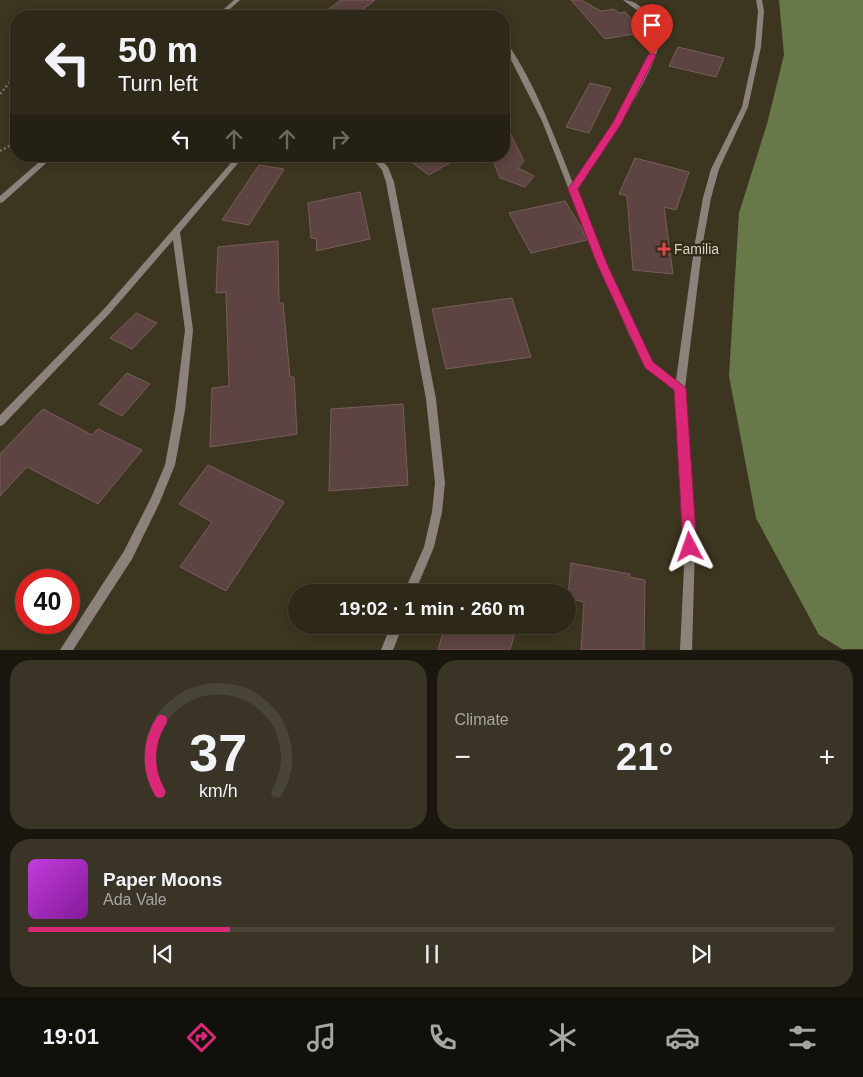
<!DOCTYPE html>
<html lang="en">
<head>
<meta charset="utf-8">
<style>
	:root { --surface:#2d2818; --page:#393425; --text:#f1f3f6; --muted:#a7a6a2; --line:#484437; --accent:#db2777 }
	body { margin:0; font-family:Arial,sans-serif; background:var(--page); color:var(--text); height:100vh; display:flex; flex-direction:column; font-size:19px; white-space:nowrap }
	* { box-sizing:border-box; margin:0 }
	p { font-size:16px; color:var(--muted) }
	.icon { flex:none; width:28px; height:28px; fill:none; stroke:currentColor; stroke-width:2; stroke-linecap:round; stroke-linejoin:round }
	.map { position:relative; height:650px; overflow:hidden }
	.side { display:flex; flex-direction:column; gap:10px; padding:10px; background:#19160d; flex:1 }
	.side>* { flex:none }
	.top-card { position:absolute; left:10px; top:10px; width:500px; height:152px; border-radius:20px; box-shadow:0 2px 12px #0003,0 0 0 1px var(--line); background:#2d2818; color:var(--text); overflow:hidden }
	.speed { position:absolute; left:15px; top:569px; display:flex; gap:10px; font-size:25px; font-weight:700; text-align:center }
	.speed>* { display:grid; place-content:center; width:65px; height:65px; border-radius:50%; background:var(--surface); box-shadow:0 2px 12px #0003,0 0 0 1px var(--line); line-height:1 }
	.speed .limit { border:8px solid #d22; background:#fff; color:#111 }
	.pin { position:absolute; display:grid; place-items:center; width:42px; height:42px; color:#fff; margin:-51px -21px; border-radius:50% 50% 50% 0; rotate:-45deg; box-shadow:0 0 5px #0007 }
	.pin .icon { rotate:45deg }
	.me { position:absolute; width:55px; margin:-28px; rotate:356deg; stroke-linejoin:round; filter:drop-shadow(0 0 4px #0008) }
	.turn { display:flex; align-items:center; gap:18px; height:105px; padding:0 25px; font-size:22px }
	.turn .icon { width:65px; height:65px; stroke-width:2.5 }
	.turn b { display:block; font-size:35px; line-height:42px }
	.lanes { display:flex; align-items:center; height:48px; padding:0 25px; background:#0003; justify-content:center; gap:25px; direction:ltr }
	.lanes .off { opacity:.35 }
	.big { font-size:38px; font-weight:700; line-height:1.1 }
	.side .card { flex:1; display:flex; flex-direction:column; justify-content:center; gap:8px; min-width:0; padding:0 18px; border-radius:20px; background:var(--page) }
	.side .dial { align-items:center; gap:0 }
	.dial svg { height:130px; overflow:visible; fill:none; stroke:var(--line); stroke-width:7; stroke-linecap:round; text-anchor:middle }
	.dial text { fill:var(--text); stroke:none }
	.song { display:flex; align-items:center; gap:15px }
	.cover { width:60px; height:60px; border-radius:8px; background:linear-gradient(135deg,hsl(290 70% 55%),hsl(290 70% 35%)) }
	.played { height:5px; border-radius:2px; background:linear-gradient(90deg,var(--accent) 25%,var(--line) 25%) }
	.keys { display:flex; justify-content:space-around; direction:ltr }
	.heat { display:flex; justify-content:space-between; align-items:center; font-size:28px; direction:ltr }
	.side .tiles { flex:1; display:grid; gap:10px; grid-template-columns:1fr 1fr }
	.card:last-child { grid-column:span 2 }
	.trip { position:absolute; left:288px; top:584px; width:288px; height:50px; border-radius:25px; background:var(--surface); box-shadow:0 2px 12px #0003,0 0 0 1px var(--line); font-weight:700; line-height:50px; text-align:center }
	.tab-bar { display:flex; height:80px; justify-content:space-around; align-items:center; background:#12100a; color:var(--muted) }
	.tab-bar .icon { width:35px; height:35px }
	.tab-bar .active { color:var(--accent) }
	.tab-bar b { font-size:22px; color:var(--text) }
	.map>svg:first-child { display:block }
</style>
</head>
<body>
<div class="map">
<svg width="863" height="650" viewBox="0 0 863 650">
	<rect width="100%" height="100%" fill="#3c3620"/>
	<polygon fill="#677949" points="779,0 863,0 863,649 842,649 819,635 756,518 729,376 739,213 767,124 784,55"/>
	<g fill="#5d4341" stroke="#785d5b">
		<polygon points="341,0 375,0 354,16 319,16"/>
		<polygon points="571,0 581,0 601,11 614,9 619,13 625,12 638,26 633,27 639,33 605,39"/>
		<polygon points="678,47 724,58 716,77 669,66"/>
		<polygon points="590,83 611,88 589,133 566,127"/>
		<polygon points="504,121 524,161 518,168 534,176 525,187 500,178 491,156 504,156"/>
		<polygon points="403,156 461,156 429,175"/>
		<polygon points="635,158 689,172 676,210 664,207 673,274 633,270 627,196 619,194"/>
		<polygon points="259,165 284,169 249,225 222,220"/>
		<polygon points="360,192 370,239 316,251 317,239 311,238 308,203"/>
		<polygon points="565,201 581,227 587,240 531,253 509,213"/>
		<polygon points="278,241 279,303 283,303 290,377 294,377 297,434 210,447 212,388 229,386 226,292 216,293 218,247"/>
		<polygon points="512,298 531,357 446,369 432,309"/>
		<polygon points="136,313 157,323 132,349 110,338"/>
		<polygon points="127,373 150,384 122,416 99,404"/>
		<polygon points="403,404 408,485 329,491 331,409"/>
		<polygon points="43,409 92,435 98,429 142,450 98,504 27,467 0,496 0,454"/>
		<polygon points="208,465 284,502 226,591 180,567 212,522 179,504"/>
		<polygon points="571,563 630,574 629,577 645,580 644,650 581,650 584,602 568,598"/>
		<polygon points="445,625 517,625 510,650 438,650"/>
	</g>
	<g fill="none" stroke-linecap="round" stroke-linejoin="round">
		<g stroke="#7b7664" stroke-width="2.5" stroke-dasharray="2 2.5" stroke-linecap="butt">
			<polyline points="0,94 16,75"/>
			<polyline points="0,151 16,142"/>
		</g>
		<g fill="#8c827b" fill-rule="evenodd">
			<polygon points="234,0 240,0 222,16 216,16"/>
			<path d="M623,0c10,0 17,5 23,12 6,6 13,14 14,23 2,31 -64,125 -84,155l30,74 31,70 15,28 24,18 19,-138 8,-44 8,-29 31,-62 13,-60 3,-36 -2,-11h6l2,11 -3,36 -13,60 -29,62 -8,29 -8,44 -18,146 10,159 -3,103h-12l5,-103 -10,-157 -29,-22 -17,-33 -31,-71 -56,-143 -38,-75v-6l2,1c29,42 48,94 67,142 18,-27 89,-125 79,-154 -4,-14 -18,-20 -29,-29z"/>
			<polygon points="414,14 448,14 451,16 411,16"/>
			<polygon points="46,156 54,156 3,202 0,203 0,196"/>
			<polygon points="237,156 244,156 180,232 193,330 185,410 175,465 159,504 132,559 73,650 60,650 124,551 151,498 165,465 175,410 185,330 173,240 110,313 3,425 0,426 0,415 104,309"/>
			<polygon points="370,156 377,156 388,167 394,182 436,399 445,483 442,512 434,547 415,592 404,592 424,547 432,512 435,483 426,399 386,182 382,170"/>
			<polygon points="391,625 403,625 393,650 381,650"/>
		</g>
	</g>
	<polygon fill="#db2777" stroke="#8e194d" points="652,53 656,55 621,124 578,189 607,264 653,362 686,388 697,547 695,552 690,554 685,552 683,547 674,390 645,368 597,264 568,189 612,124 648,55"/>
	<path fill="#e0444e" stroke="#322c16" stroke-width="2" d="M661.5 241.5h5v5h5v5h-5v5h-5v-5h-5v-5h5z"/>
	<g text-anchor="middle" stroke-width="5" stroke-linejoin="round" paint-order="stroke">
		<g font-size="14" fill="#d5d1c4" stroke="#322c16" text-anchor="start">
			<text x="674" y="254">Familia</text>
		</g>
	</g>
</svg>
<div class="speed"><div class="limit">40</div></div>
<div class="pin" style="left:652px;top:55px;background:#d93025"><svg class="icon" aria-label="arrive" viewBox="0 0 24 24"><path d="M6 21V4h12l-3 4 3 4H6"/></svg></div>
<svg class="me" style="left:690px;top:547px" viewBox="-20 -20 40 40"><path d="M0-17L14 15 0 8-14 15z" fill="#db2777" stroke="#fff" stroke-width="4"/></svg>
<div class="trip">19:02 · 1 min · 260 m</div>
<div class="top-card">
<div class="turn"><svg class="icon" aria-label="left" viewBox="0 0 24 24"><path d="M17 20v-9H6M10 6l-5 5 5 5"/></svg><div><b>50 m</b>Turn left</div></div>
<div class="lanes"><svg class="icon" aria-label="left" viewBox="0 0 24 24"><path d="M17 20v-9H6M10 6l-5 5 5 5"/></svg><svg class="icon off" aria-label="ahead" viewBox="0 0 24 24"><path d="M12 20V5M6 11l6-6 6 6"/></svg><svg class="icon off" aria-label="ahead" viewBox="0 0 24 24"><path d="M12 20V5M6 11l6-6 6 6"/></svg><svg class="icon off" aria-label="right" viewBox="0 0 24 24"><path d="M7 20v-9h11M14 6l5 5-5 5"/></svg></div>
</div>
</div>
<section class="side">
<div class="tiles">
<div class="card dial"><svg viewBox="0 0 100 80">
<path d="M14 69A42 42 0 1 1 86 69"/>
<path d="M14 69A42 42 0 0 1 15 25" stroke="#db2777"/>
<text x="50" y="56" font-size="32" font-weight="700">37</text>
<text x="50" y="72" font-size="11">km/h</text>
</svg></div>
<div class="card"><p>Climate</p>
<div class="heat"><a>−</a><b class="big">21°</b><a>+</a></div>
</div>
<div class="card">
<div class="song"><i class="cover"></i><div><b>Paper Moons</b><p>Ada Vale</p></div></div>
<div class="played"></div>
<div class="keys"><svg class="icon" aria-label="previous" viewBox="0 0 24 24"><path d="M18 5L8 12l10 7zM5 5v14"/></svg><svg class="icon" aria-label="pause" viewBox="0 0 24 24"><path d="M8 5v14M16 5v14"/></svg><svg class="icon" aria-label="next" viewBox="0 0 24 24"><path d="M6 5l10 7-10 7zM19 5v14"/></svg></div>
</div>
</div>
</section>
<nav class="tab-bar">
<b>19:01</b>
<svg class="icon active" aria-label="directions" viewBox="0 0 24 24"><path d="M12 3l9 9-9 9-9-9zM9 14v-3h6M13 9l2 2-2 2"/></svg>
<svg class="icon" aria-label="music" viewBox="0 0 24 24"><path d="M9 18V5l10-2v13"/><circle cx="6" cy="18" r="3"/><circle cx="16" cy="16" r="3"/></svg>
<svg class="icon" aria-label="phone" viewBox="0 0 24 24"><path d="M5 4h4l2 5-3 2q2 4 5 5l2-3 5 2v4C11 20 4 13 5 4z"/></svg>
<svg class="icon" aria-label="climate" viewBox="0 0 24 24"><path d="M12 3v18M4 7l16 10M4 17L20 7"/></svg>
<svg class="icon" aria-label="car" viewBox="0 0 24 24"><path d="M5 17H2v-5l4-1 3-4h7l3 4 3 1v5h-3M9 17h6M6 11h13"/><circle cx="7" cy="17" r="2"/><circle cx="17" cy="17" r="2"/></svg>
<svg class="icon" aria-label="filters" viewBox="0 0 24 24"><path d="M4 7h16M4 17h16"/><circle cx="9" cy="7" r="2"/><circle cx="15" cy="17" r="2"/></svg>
</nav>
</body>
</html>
